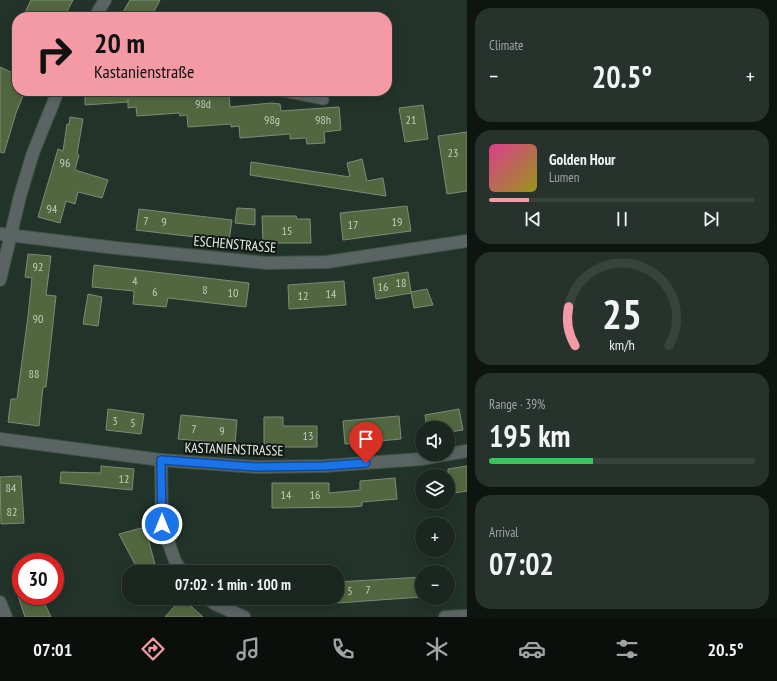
<!DOCTYPE html>
<html lang="en">
<head>
<meta charset="utf-8">
<style>
	:root { --surface:#1a261f; --page:#27322c; --text:#f1f3f6; --muted:#9fa5a4; --line:#38433d; --accent:#f49aa5 }
	body { margin:0; font-family:"PT Sans Narrow",sans-serif; background:var(--page); color:var(--text); height:100vh; display:flex; flex-direction:column; font-size:15px; white-space:nowrap }
	* { box-sizing:border-box; margin:0 }
	p { font-size:13px; color:var(--muted) }
	.icon { flex:none; width:22px; height:22px; fill:none; stroke:currentColor; stroke-width:2; stroke-linecap:round; stroke-linejoin:round }
	.map { position:relative; flex:1; overflow:hidden }
	.panel { display:flex; flex-direction:column; gap:8px; padding:8px; background:#0e1511; width:310px }
	.panel>* { flex:none }
	.guide { position:absolute; left:12px; top:12px; width:380px; height:84px; border-radius:16px; box-shadow:0 2px 10px #0003,0 0 0 1px var(--line); background:#f49aa5; color:#111; overflow:hidden }
	.tools { position:absolute; left:415px; top:421px; display:grid; gap:8px }
	.tools a { display:grid; place-items:center; width:40px; height:40px; border-radius:50%; background:var(--surface); box-shadow:0 2px 10px #0003,0 0 0 1px var(--line); font-size:20px }
	.speed { position:absolute; left:12px; top:553px; display:flex; gap:8px; font-size:20px; font-weight:700; text-align:center }
	.speed>* { display:grid; place-content:center; width:52px; height:52px; border-radius:50%; background:var(--surface); box-shadow:0 2px 10px #0003,0 0 0 1px var(--line); line-height:1 }
	.speed .limit { border:6px solid #d22; background:#fff; color:#111 }
	.pin { position:absolute; display:grid; place-items:center; width:34px; height:34px; color:#fff; margin:-41px -17px; border-radius:50% 50% 50% 0; rotate:-45deg; box-shadow:0 0 4px #0007 }
	.pin .icon { rotate:45deg }
	.me { position:absolute; width:44px; margin:-22px; rotate:0deg; stroke-linejoin:round; filter:drop-shadow(0 0 3px #0008) }
	.turn { display:flex; align-items:center; gap:14px; height:84px; padding:0 16px; font-size:18px }
	.turn .icon { width:52px; height:52px; stroke-width:2.5 }
	.turn b { display:block; font-size:28px; line-height:34px }
	.big { font-size:30px; font-weight:800; line-height:1.1 }
	.panel .widget { flex:1; display:flex; flex-direction:column; justify-content:center; gap:6px; min-width:0; padding:0 14px; border-radius:16px; background:var(--page) }
	.panel .dial { align-items:center; gap:0 }
	.dial svg { height:104px; overflow:visible; fill:none; stroke:var(--line); stroke-width:7; stroke-linecap:round; text-anchor:middle }
	.dial text { fill:var(--text); stroke:none }
	.song { display:flex; align-items:center; gap:12px }
	.cover { width:48px; height:48px; border-radius:6px; background:linear-gradient(135deg,hsl(330 70% 55%),hsl(60 70% 35%)) }
	.played { height:4px; border-radius:2px; background:linear-gradient(90deg,var(--accent) 15%,var(--line) 15%) }
	.keys { display:flex; justify-content:space-around; direction:ltr }
	.heat { display:flex; justify-content:space-between; align-items:center; font-size:22px; direction:ltr }
	.charge { height:6px; border-radius:3px; background:linear-gradient(90deg,#34c759 39%,var(--line) 0) }
	.trip { position:absolute; left:122px; top:565px; width:222px; height:40px; border-radius:16px; background:var(--surface); box-shadow:0 2px 10px #0003,0 0 0 1px var(--line); font-weight:800; line-height:40px; text-align:center }
	.menu { display:flex; height:64px; justify-content:space-around; align-items:center; background:#0a0f0c; color:var(--muted) }
	.menu .icon { width:28px; height:28px }
	.menu .selected { color:var(--accent) }
	.menu b { font-size:18px; color:var(--text) }
	main { display:flex; flex:1; min-height:0 }
	.map>svg:first-child { display:block }
</style>
</head>
<body>
<main>
<div class="map">
<svg width="467" height="617" viewBox="0 0 467 617">
	<rect width="100%" height="100%" fill="#223329"/>
	<g fill="#52673f" stroke="#808a78">
		<polygon points="31,0 73,0 64,17 23,17"/>
		<polygon points="130,0 160,0 151,17 120,17"/>
		<polygon points="0,67 17,75 17,91 25,91 16,113 4,153 0,152"/>
		<polygon points="85,91 178,91 178,96 219,92 220,93 229,93 230,107 271,103 280,104 281,111 339,107 341,130 324,132 325,143 307,144 306,138 290,139 290,134 240,138 239,126 231,127 231,124 188,127 187,115 180,116 179,113 137,116 136,107 128,108 128,99 128,102 85,105"/>
		<polygon points="423,105 428,139 405,142 399,108"/>
		<polygon points="70,117 83,119 77,154 79,155 75,170 108,180 102,198 78,192 75,204 66,201 60,223 38,217 58,149 63,151 67,124 69,125"/>
		<polygon points="467,132 467,191 447,194 438,136"/>
		<polygon points="362,159 367,181 383,178 386,196 250,175 251,162 350,177 347,163"/>
		<polygon points="407,206 411,231 343,240 340,213"/>
		<polygon points="237,208 255,209 255,225 235,223"/>
		<polygon points="139,209 232,220 229,241 136,230"/>
		<polygon points="262,216 296,216 297,219 310,219 311,243 263,243"/>
		<polygon points="28,254 51,256 46,295 56,296 46,387 43,387 39,426 8,422 11,399 17,399 28,316 32,278 25,277"/>
		<polygon points="94,265 249,283 246,307 168,298 166,307 133,304 134,291 92,287"/>
		<polygon points="408,272 411,292 427,289 433,305 414,308 411,293 376,299 373,278"/>
		<polygon points="344,281 346,305 289,309 288,285"/>
		<polygon points="88,294 102,297 98,326 83,324"/>
		<polygon points="108,409 144,414 141,434 106,430"/>
		<polygon points="459,409 463,430 448,432 448,428 427,428 425,415"/>
		<polygon points="181,415 237,420 235,444 178,439"/>
		<polygon points="399,416 401,439 345,444 343,421"/>
		<polygon points="264,417 283,417 283,426 317,426 317,447 264,447"/>
		<polygon points="101,466 134,469 132,490 60,483 61,472 101,473"/>
		<polygon points="467,466 467,491 448,494 448,469"/>
		<polygon points="21,476 24,523 1,524 0,477"/>
		<polygon points="395,478 397,499 362,502 362,506 352,507 272,508 272,483 329,483 329,493 360,490 360,481"/>
		<polygon points="145,527 157,572 139,572 119,534"/>
		<polygon points="422,577 422,597 337,603 337,582"/>
		<polygon points="18,596 41,596 51,617 25,617"/>
		<polygon points="182,598 203,617 165,617"/>
	</g>
	<g fill="none" stroke-linecap="round" stroke-linejoin="round">
		<g stroke="#415148" stroke-width="11">
			<polyline id="lane" points="279,91 324,100"/>
		</g>
		<g stroke="#415148" stroke-width="14">
			<g id="street">
				<polyline points="95,17 105,0"/>
				<polyline points="0,234 116,248 267,263 327,262 467,241"/>
				<polyline points="0,280 20,196 33,153 58,91"/>
				<polyline points="0,439 161,460 257,467 324,466 421,459 467,451"/>
				<polyline points="161,460 162,524 175,561 182,572"/>
				<polyline points="207,598 215,604 244,617"/>
				<polyline points="0,602 6,617"/>
				<polyline points="445,617 467,616"/>
			</g>
		</g>
		<use href="#lane" stroke="#5a6463" stroke-width="9"/>
		<use href="#street" stroke="#5a6463" stroke-width="12"/>
	</g>
	<g fill="none" stroke-linecap="round" stroke-linejoin="round">
		<g stroke="#114b97" stroke-width="10">
			<polyline id="route" points="162,524 161,460 257,467 324,466 366,463"/>
		</g>
		<use href="#route" stroke="#1a73e8" stroke-width="7"/>
	</g>
	<g text-anchor="middle" stroke-width="4" stroke-linejoin="round" paint-order="stroke">
		<g font-size="12" fill="#c1cebf">
			<text x="203" y="108">98d</text>
			<text x="272" y="124">98g</text>
			<text x="323" y="124">98h</text>
			<text x="411" y="124">21</text>
			<text x="453" y="157">23</text>
			<text x="65" y="167">96</text>
			<text x="52" y="213">94</text>
			<text x="146" y="225">7</text>
			<text x="164" y="226">9</text>
			<text x="397" y="226">19</text>
			<text x="353" y="229">17</text>
			<text x="287" y="235">15</text>
			<text x="38" y="271">92</text>
			<text x="135" y="285">4</text>
			<text x="401" y="287">18</text>
			<text x="383" y="291">16</text>
			<text x="205" y="294">8</text>
			<text x="155" y="296">6</text>
			<text x="233" y="297">10</text>
			<text x="331" y="298">14</text>
			<text x="303" y="300">12</text>
			<text x="38" y="323">90</text>
			<text x="34" y="378">88</text>
			<text x="115" y="425">3</text>
			<text x="133" y="427">5</text>
			<text x="194" y="433">7</text>
			<text x="222" y="435">9</text>
			<text x="308" y="440">13</text>
			<text x="124" y="483">12</text>
			<text x="11" y="492">84</text>
			<text x="286" y="499">14</text>
			<text x="315" y="499">16</text>
			<text x="12" y="516">82</text>
			<text x="368" y="594">7</text>
			<text x="350" y="595">5</text>
		</g>
		<g font-size="14" fill="#e6f0ea" stroke="#111814">
			<text transform="translate(235 244) rotate(5)" y="5">ESCHENSTRASSE</text>
			<text transform="translate(234 449) rotate(2)" y="5">KASTANIENSTRASSE</text>
		</g>
	</g>
</svg>
<div class="tools">
<a><svg class="icon" aria-label="sound" viewBox="0 0 24 24"><path d="M4 9h4l5-4v14l-5-4H4zM17 9q2 3 0 6"/></svg></a>
<a><svg class="icon" aria-label="layers" viewBox="0 0 24 24"><path d="M12 4l9 5-9 5-9-5zM3 14l9 5 9-5"/></svg></a>
<a>+</a>
<a>−</a>
</div>
<div class="speed"><div class="limit">30</div></div>
<div class="pin" style="left:366px;top:463px;background:#d93025"><svg class="icon" aria-label="arrive" viewBox="0 0 24 24"><path d="M6 21V4h12l-3 4 3 4H6"/></svg></div>
<svg class="me" style="left:162px;top:524px" viewBox="-20 -20 40 40"><circle r="17" fill="#1a73e8" stroke="#fff" stroke-width="3"/><path d="M0-11L8 9 0 5-8 9z" fill="#fff"/></svg>
<div class="trip">07:02 · 1 min · 100 m</div>
<div class="guide">
<div class="turn"><svg class="icon" aria-label="right" viewBox="0 0 24 24"><path d="M7 20v-9h11M14 6l5 5-5 5"/></svg><div><b>20 m</b>Kastanienstraße</div></div>
</div>
</div>
<section class="panel">
<div class="widget"><p>Climate</p>
<div class="heat"><a>−</a><b class="big">20.5°</b><a>+</a></div>
</div>
<div class="widget">
<div class="song"><i class="cover"></i><div><b>Golden Hour</b><p>Lumen</p></div></div>
<div class="played"></div>
<div class="keys"><svg class="icon" aria-label="previous" viewBox="0 0 24 24"><path d="M18 5L8 12l10 7zM5 5v14"/></svg><svg class="icon" aria-label="pause" viewBox="0 0 24 24"><path d="M8 5v14M16 5v14"/></svg><svg class="icon" aria-label="next" viewBox="0 0 24 24"><path d="M6 5l10 7-10 7zM19 5v14"/></svg></div>
</div>
<div class="widget dial"><svg viewBox="0 0 100 80">
<path d="M14 69A42 42 0 1 1 86 69"/>
<path d="M14 69A42 42 0 0 1 9 39" stroke="#f49aa5"/>
<text x="50" y="56" font-size="32" font-weight="700">25</text>
<text x="50" y="72" font-size="11">km/h</text>
</svg></div>
<div class="widget"><p>Range · 39%</p><b class="big">195 km</b><div class="charge"></div></div>
<div class="widget"><p>Arrival</p><b class="big">07:02</b></div>
</section>
</main>
<nav class="menu">
<b>07:01</b>
<svg class="icon selected" aria-label="directions" viewBox="0 0 24 24"><path d="M12 3l9 9-9 9-9-9zM9 14v-3h6M13 9l2 2-2 2"/></svg>
<svg class="icon" aria-label="music" viewBox="0 0 24 24"><path d="M9 18V5l10-2v13"/><circle cx="6" cy="18" r="3"/><circle cx="16" cy="16" r="3"/></svg>
<svg class="icon" aria-label="phone" viewBox="0 0 24 24"><path d="M5 4h4l2 5-3 2q2 4 5 5l2-3 5 2v4C11 20 4 13 5 4z"/></svg>
<svg class="icon" aria-label="climate" viewBox="0 0 24 24"><path d="M12 3v18M4 7l16 10M4 17L20 7"/></svg>
<svg class="icon" aria-label="car" viewBox="0 0 24 24"><path d="M5 17H2v-5l4-1 3-4h7l3 4 3 1v5h-3M9 17h6M6 11h13"/><circle cx="7" cy="17" r="2"/><circle cx="17" cy="17" r="2"/></svg>
<svg class="icon" aria-label="filters" viewBox="0 0 24 24"><path d="M4 7h16M4 17h16"/><circle cx="9" cy="7" r="2"/><circle cx="15" cy="17" r="2"/></svg>
<b>20.5°</b>
</nav>
</body>
</html>
